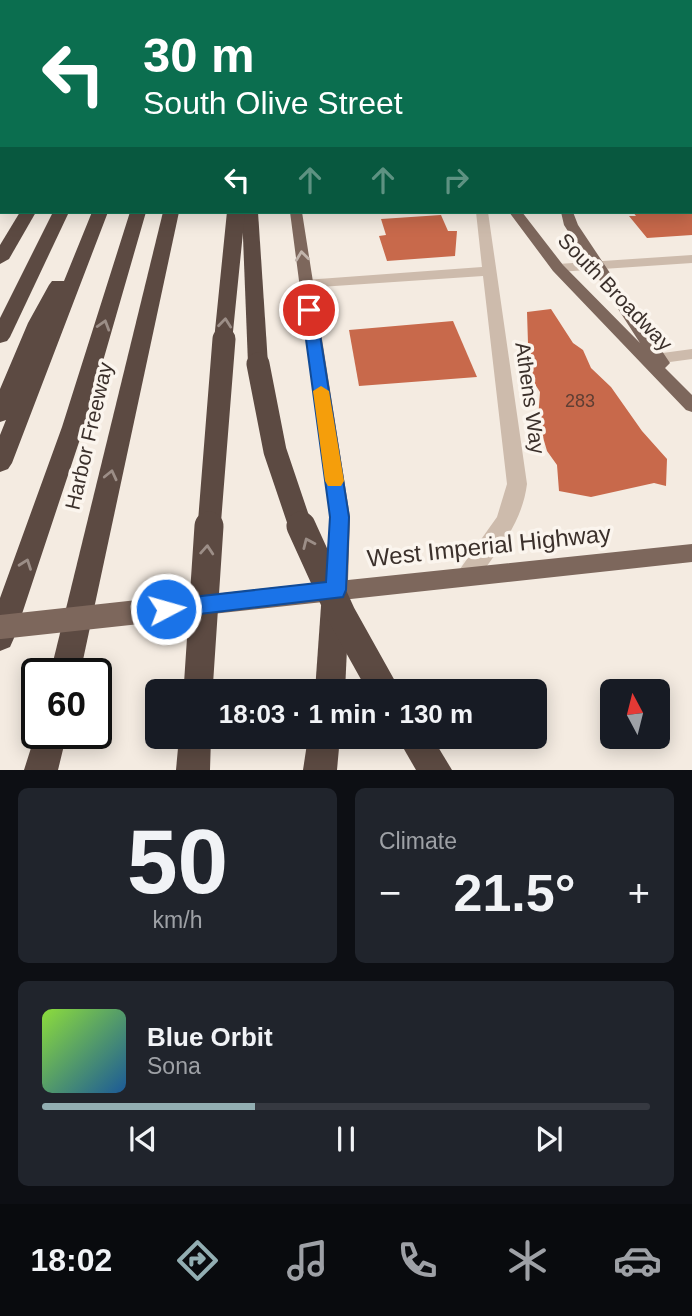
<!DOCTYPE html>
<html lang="en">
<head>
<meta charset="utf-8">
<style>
	:root { --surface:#171b24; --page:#20242c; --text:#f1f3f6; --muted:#9ea1a6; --line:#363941; --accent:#92aeb2 }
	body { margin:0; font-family:Arial,sans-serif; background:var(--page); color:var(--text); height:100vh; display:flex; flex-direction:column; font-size:26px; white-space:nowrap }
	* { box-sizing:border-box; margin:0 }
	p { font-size:23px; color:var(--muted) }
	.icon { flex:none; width:38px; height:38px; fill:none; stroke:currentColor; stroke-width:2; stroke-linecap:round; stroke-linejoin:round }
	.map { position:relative; height:770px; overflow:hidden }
	.drawer { display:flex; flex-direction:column; gap:18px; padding:18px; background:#0d0f14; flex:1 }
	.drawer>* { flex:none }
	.banner { position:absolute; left:0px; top:0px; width:693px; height:214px; box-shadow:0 4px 18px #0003; background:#0b6e4f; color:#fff; overflow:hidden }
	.needle { width:46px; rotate:353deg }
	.fabs { position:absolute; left:600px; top:679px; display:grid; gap:14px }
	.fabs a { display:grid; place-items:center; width:70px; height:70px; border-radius:10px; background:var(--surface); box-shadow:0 4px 18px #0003; font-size:35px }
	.speed { position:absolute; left:21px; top:658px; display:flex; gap:14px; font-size:35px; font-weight:700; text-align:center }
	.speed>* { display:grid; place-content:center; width:91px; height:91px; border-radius:50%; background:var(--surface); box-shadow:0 4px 18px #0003; line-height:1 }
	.speed .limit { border:4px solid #111; border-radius:10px; background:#fff; color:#111 }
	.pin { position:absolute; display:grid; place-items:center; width:60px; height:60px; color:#fff; margin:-30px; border:4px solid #fff; border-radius:50%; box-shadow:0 2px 7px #0007 }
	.me { position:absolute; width:77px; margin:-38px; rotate:84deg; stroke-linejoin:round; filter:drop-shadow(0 0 5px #0008) }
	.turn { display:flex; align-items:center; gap:24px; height:147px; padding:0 28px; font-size:32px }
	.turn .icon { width:91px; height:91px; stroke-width:2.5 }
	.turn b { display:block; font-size:49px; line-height:60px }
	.lanes { display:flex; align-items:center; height:66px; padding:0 28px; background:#0003; justify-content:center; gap:35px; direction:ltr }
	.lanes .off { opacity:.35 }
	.big { font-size:52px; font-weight:700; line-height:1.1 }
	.drawer .widget { flex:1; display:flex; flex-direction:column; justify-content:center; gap:10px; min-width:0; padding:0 24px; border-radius:10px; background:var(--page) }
	.drawer .dial { align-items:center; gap:0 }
	.dial b { font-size:91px; line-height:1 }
	.song { display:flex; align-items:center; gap:21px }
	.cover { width:84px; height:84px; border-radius:10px; background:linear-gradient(135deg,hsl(90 70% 55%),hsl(210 70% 35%)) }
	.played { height:7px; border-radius:4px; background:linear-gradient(90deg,var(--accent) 35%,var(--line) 35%) }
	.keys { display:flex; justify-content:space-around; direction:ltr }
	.heat { display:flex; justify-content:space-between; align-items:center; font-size:38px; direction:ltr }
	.drawer .tiles { flex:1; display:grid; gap:18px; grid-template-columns:1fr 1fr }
	.widget:last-child { grid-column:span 2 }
	.trip { position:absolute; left:145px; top:679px; width:402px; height:70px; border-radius:10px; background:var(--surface); box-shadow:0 4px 18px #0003; font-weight:700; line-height:70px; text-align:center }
	.tabs { display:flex; height:112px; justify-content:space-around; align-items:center; background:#090b0e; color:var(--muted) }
	.tabs .icon { width:49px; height:49px }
	.tabs .on { color:var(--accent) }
	.tabs b { font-size:32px; color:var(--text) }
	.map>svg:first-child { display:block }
</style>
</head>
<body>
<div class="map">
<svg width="692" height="770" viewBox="0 0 692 770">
	<rect width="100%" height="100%" fill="#f4ebe1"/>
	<g fill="#c8694b">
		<polygon points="633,212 692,212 692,235 647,238 629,216 636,216"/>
		<polygon points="441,215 448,231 457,231 455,256 387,261 379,236 386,235 381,219"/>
		<polygon points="551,309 573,343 583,350 591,368 611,387 642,431 667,459 666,486 654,483 591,497 559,491 557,465 547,451 538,420 540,392 529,375 527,312"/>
		<polygon points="453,321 477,377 359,386 349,330"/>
	</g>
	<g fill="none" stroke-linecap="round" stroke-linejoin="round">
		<g fill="#cdbbac" fill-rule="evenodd">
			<polygon points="58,0 66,0 56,2"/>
			<polygon points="294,0 347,0 291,2"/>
			<polygon points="562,0 570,0 572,2 564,2"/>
			<rect x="0" y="10" width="2" height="4"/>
			<rect x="691" y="34" width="1" height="6"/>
			<rect x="0" y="65" width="2" height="6"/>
			<rect x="691" y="70" width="1" height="6"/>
			<rect x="691" y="117" width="1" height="6"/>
			<rect x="691" y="134" width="1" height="7"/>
			<path d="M476,212h12l39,272c-5,40 -30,68 -53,99l-8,3 -8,-3 -3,-7 42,-59 10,-33 -24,-208 -178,12 -7,-4 7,-4 177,-13z"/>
			<polygon points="692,255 692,263 558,272 551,268 558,264"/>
			<polygon points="692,349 692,359 648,365 640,360 648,355"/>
		</g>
		<g fill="#7d675c" fill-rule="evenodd">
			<polygon points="430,0 438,0 439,2 431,2"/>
			<polygon points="473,0 481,0 482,2 474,2"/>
			<polygon points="2,45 2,51 0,52 0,46"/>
			<polygon points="290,212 302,212 350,517 348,580 692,544 692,562 166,619 158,616 154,609 158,602 166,599 325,582 330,517"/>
			<polygon points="509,212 522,212 563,265 640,343 564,225 561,212 573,212 578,225 670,363 665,368 692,395 692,412 686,410 553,271"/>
		</g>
		<g fill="#5c4a42" fill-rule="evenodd">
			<polygon points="68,0 78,0 67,2"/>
			<polygon points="111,0 119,0 110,2"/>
			<polygon points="146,0 154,0 145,2"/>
			<polygon points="183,0 191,0 182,2"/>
			<polygon points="198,0 206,0 197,2"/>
			<rect x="214" y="0" width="8" height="2"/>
			<rect x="248" y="0" width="8" height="2"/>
			<polygon points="2,102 2,111 0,112 0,103"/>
			<polygon points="0,160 2,160 0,170"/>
			<polygon points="2,199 2,211 0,212 0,200"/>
			<polygon points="20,212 36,212 9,259 0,264 0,245"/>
			<polygon points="53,212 69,212 10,337 7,341 0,343 0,318"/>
			<polygon points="92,212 108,212 12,463 8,469 0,472 0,435 6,420 0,422 0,389 28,323 49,285 52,281 64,281"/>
			<polygon points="130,212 146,212 84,427 14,638 10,647 0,651 0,598 62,427"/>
			<polygon points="163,212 179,212 80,674 50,674"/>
			<polygon points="242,212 258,212 268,364 265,369 251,369 248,364"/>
			<polygon points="335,594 345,597 349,606 345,691 315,691 321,606 325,597"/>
			<polygon points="37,729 37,733 67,733 58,770 24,770"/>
			<polygon points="179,737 211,737 210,770 176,770"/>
			<polygon points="308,737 340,737 337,770 303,770"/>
			<polygon points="397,737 432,737 452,770 416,770"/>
		</g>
		<polyline stroke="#7d675c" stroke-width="24" points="0,627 166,609"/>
		<polyline stroke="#5c4a42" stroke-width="18" points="223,341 236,212"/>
		<g stroke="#5c4a42" stroke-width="23">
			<polyline points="258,364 275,451 301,528"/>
			<polyline points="209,528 224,339"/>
		</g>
		<g stroke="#5c4a42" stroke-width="29">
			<polyline points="301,526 341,614 384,691"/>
			<polyline points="198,691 209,526"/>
		</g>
	</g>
	<defs><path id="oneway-chevron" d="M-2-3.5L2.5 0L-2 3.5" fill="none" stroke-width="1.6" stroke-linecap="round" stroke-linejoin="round" transform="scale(1.75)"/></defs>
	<use stroke="#c2b5ac" href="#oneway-chevron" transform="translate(302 256) rotate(-97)"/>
	<g stroke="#9c8e87">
		<use href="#oneway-chevron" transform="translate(225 323) rotate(-84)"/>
		<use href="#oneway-chevron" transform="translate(104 325) rotate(-73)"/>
		<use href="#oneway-chevron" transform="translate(111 475) rotate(-77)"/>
		<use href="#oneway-chevron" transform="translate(308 543) rotate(-114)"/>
		<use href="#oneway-chevron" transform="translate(207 550) rotate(-86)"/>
		<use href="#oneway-chevron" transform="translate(26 564) rotate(-70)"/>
	</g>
	<polygon fill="#1a73e8" stroke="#114b97" stroke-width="2" points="309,306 316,310 349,517 346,590 343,597 166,618 159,616 156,609 159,602 166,600 326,582 330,517 302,310"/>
	<polygon fill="#f59e0b" points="321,386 329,391 344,481 341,486 328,486 325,481 313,391"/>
	<g text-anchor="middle" stroke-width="7" stroke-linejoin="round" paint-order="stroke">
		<g font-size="18" fill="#5e3e33">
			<text x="580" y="407">283</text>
		</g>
		<g font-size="21" fill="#3b302b" stroke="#fbf5ee">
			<text transform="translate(615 292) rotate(46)" y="7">South Broadway</text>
			<text transform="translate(530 398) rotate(82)" y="7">Athens Way</text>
			<text transform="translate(89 436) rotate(-77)" y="7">Harbor Freeway</text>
		</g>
		<g font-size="24" fill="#3b302b" stroke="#fbf5ee">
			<text transform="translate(489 546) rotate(-6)" y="8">West Imperial Highway</text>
		</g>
	</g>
</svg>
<div class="fabs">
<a><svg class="needle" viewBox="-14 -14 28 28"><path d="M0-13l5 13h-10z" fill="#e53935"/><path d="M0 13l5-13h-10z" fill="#9ea1a6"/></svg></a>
</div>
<div class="speed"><div class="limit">60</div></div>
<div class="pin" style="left:309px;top:310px;background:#d93025"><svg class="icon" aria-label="arrive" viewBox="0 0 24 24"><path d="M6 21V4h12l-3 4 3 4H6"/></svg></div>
<svg class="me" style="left:166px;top:609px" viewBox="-20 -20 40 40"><circle r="17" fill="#1a73e8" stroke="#fff" stroke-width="3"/><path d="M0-11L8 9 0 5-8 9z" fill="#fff"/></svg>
<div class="trip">18:03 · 1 min · 130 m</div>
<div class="banner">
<div class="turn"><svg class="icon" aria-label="left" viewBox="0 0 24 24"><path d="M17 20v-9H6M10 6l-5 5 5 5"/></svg><div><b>30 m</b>South Olive Street</div></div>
<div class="lanes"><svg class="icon" aria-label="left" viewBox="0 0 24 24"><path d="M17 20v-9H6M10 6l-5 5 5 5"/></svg><svg class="icon off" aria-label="ahead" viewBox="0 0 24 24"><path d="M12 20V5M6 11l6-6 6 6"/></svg><svg class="icon off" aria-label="ahead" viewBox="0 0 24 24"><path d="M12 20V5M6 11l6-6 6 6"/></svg><svg class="icon off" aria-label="right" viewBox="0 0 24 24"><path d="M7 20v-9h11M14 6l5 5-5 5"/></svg></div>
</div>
</div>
<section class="drawer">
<div class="tiles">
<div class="widget dial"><b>50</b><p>km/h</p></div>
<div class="widget"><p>Climate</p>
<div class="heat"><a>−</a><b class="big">21.5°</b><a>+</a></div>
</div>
<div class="widget">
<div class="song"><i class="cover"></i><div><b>Blue Orbit</b><p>Sona</p></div></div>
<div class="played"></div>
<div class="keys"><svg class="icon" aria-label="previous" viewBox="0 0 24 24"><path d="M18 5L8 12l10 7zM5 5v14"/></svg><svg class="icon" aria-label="pause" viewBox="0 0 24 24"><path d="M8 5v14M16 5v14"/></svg><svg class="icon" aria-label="next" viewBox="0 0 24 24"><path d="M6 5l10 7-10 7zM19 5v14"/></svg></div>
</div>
</div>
</section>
<nav class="tabs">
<b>18:02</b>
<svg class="icon on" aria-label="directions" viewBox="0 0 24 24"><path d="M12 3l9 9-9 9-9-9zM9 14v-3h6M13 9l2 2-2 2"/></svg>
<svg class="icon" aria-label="music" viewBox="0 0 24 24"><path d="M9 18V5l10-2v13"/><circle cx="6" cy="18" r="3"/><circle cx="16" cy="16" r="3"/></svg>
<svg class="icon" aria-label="phone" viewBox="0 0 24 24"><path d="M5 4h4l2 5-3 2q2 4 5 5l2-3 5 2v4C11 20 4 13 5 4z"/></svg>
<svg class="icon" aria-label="climate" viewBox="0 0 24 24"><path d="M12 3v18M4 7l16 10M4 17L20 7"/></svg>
<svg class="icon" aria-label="car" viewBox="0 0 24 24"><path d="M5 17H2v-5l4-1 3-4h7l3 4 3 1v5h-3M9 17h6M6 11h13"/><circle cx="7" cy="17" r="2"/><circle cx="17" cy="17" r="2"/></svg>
</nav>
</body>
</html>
